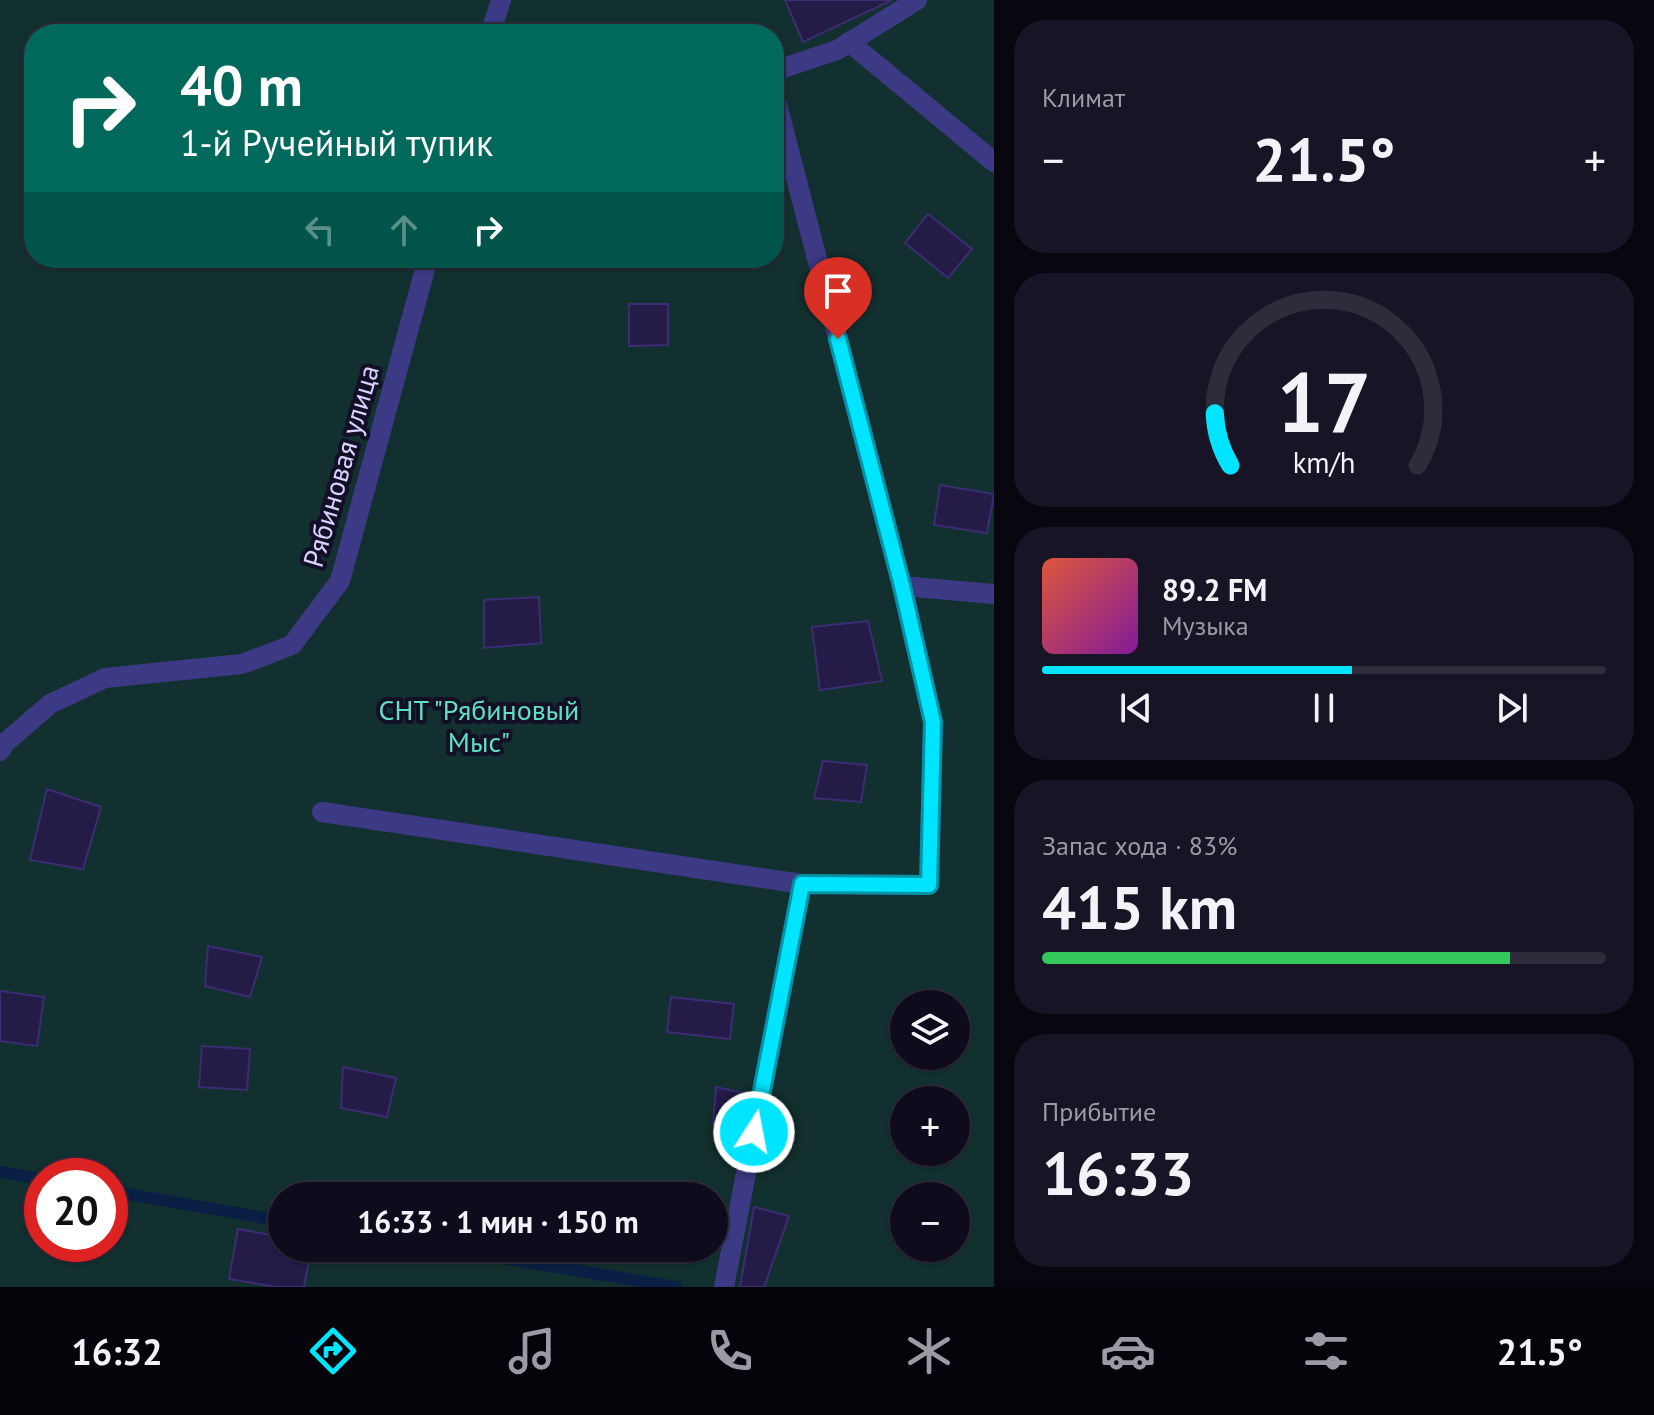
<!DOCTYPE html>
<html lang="ru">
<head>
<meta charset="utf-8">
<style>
	:root { --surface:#0e0b1c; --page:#171425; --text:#f1f3f6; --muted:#9b9ba3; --line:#2e2b3b; --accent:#00e5ff }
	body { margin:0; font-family:"PT Sans",sans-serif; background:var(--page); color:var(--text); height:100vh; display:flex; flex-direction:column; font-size:30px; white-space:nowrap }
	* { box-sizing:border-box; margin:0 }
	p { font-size:26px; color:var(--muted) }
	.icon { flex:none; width:44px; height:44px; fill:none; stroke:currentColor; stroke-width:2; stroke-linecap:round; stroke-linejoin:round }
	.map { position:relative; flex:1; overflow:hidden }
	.side { display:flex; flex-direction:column; gap:20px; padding:20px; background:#08060f; width:660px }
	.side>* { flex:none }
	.top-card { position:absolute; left:24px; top:24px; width:760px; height:244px; border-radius:32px; box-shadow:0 2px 6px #0004,0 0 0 2px var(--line); background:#00695c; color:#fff; overflow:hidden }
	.fabs { position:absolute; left:890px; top:990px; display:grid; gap:16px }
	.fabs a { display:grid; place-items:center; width:80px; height:80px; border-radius:50%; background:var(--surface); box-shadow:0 2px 6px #0004,0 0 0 2px var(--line); font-size:40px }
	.speed { position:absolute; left:24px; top:1158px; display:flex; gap:16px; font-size:40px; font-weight:700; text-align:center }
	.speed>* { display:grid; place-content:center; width:104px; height:104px; border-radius:50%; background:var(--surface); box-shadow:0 2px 6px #0004,0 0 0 2px var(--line); line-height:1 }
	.speed .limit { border:12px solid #d22; background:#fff; color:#111 }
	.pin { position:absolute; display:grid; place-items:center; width:68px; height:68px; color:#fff; margin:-82px -34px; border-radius:50% 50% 50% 0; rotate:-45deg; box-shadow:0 0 8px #0007 }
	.pin .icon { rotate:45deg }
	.me { position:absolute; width:88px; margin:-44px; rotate:11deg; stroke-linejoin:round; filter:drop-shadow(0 0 6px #0008) }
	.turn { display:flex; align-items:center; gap:28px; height:168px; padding:0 24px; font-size:36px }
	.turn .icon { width:104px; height:104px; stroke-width:2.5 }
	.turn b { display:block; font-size:56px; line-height:68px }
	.lanes { display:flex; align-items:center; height:76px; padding:0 24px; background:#0003; justify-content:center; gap:40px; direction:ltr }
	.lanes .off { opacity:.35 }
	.big { font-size:60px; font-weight:800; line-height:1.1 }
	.side .widget { flex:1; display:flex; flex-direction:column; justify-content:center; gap:12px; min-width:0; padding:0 28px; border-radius:32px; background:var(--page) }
	.side .dial { align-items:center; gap:0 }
	.dial svg { height:208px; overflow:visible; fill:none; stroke:var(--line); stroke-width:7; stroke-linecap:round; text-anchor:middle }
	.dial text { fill:var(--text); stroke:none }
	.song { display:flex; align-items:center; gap:24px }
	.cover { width:96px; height:96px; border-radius:12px; background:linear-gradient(135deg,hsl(10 70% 55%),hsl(290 70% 35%)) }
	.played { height:8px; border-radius:4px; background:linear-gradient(90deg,var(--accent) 55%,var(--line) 55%) }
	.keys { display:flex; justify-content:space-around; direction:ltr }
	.heat { display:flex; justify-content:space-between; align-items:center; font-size:44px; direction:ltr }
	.charge { height:12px; border-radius:6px; background:linear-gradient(90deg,#34c759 83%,var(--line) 0) }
	.trip { position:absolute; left:268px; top:1182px; width:460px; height:80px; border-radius:40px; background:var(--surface); box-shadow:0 2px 6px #0004,0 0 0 2px var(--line); font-weight:800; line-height:80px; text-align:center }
	.dock { display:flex; height:128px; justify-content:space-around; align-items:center; background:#06040b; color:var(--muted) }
	.dock .icon { width:56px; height:56px }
	.dock .current { color:var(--accent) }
	.dock b { font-size:36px; color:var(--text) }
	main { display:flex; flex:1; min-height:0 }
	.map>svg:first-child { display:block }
</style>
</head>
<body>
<main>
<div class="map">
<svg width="994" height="1287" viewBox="0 0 994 1287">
	<rect width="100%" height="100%" fill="#130f26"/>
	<path fill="#12302f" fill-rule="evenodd" d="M0,0h994v1287h-994zM34,34h740v224h-740zM904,1004h52v52h-52zM904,1100h52v52h-52zM42,1176h68v68h-68zM282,1196h432v52h-432zM904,1196h52v52h-52z"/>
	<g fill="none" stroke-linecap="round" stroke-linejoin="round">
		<g stroke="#0a1f44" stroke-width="12">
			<polyline points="0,1172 42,1179"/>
			<polyline points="110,1191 282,1221"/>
			<polyline points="442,1248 676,1287"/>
		</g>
	</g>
	<g fill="#241b47" stroke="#3b2d73" stroke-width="2">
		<polygon points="785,0 892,0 803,42"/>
		<polygon points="928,214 972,249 948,278 905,243"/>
		<polygon points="629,304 668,304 668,345 629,346"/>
		<polygon points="940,485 994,494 987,533 934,525"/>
		<polygon points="539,597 541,643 484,648 484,600"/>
		<polygon points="868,621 882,681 820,690 812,627"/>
		<polygon points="823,761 867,765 861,802 814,798"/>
		<polygon points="47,789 101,807 83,869 30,860"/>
		<polygon points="208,946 262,957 250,997 205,986"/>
		<polygon points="0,991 44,997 37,1046 0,1041"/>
		<polygon points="671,997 734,1004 730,1039 667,1032"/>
		<polygon points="202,1046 250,1049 247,1090 199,1087"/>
		<polygon points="343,1067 396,1078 387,1117 341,1108"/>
		<polygon points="716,1087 748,1094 741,1131 713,1123"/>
		<polygon points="754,1207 789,1216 764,1287 740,1287"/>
		<polygon points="238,1229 282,1237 282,1248 311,1248 304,1287 276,1287 229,1279"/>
	</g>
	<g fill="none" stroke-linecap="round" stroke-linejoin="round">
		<g stroke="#3d3a85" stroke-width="20">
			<polyline points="490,34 501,0"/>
			<polyline points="849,42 994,162"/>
			<polyline points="774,71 837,50 917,0"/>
			<polyline points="902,586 994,594"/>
			<polyline points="0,751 5,743 50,704 105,678 242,664 292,645 340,581 428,258"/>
			<polyline points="322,812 802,884"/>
			<polyline points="724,1287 802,884 929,885 933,722 902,586 774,93"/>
		</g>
	</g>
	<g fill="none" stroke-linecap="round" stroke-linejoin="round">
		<g stroke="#0095a6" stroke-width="20">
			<polyline id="route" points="754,1132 802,884 929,885 933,722 902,586 838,339"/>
		</g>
		<use href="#route" stroke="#00e5ff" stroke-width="14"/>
	</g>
	<g text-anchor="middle" stroke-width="8" stroke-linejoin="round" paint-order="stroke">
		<g font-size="28" fill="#d9d4ff" stroke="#130f26">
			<text transform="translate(341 466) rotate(-74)" y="10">Рябиновая улица</text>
		</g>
		<g font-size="28" fill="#5fe0c0" stroke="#130f26">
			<text x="479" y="720">СНТ "Рябиновый<tspan x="479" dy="32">Мыс"</tspan></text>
		</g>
	</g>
</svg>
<div class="fabs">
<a><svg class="icon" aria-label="layers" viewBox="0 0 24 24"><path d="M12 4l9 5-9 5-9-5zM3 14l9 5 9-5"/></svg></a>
<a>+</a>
<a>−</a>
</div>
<div class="speed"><div class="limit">20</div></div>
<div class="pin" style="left:838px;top:339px;background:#d93025"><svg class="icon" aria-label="arrive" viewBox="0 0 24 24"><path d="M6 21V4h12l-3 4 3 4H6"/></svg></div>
<svg class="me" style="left:754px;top:1132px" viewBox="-20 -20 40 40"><circle r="17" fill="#00e5ff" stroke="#fff" stroke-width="3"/><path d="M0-11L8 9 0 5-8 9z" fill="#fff"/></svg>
<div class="trip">16:33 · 1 мин · 150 m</div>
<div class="top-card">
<div class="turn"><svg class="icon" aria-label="right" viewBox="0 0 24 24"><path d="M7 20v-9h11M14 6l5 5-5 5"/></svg><div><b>40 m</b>1-й Ручейный тупик</div></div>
<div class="lanes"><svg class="icon off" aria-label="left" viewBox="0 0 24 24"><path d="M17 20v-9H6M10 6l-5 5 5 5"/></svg><svg class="icon off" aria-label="ahead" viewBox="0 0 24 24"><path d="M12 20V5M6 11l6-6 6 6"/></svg><svg class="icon" aria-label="right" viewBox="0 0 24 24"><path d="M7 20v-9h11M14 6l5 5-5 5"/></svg></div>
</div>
</div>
<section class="side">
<div class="widget"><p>Климат</p>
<div class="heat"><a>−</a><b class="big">21.5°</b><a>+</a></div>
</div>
<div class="widget dial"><svg viewBox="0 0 100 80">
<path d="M14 69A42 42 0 1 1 86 69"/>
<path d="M14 69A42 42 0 0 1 8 49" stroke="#00e5ff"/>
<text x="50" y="56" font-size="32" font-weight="700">17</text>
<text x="50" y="72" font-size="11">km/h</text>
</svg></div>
<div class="widget">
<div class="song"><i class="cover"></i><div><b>89.2 FM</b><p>Музыка</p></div></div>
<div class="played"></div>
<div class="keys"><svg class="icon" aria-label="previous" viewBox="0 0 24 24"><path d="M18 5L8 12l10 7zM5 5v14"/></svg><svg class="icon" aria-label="pause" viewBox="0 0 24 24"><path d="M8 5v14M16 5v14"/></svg><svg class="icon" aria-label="next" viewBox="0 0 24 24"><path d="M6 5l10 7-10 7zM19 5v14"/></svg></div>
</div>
<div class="widget"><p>Запас хода · 83%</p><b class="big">415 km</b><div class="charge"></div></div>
<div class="widget"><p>Прибытие</p><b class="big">16:33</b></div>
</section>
</main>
<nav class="dock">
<b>16:32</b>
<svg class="icon current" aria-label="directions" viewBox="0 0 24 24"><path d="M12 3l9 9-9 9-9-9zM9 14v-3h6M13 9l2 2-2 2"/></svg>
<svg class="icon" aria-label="music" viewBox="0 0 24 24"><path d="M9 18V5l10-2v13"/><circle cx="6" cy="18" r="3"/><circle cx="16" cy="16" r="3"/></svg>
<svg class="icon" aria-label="phone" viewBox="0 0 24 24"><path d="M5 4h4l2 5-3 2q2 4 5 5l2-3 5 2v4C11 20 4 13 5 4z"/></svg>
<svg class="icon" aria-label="climate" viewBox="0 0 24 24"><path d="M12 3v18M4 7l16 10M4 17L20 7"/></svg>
<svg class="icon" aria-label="car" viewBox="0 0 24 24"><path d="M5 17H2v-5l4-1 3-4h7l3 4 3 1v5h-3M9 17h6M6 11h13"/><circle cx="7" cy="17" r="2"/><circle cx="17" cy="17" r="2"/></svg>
<svg class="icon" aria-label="filters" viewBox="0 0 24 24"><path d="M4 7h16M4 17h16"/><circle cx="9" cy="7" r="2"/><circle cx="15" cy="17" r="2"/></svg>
<b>21.5°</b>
</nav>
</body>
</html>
